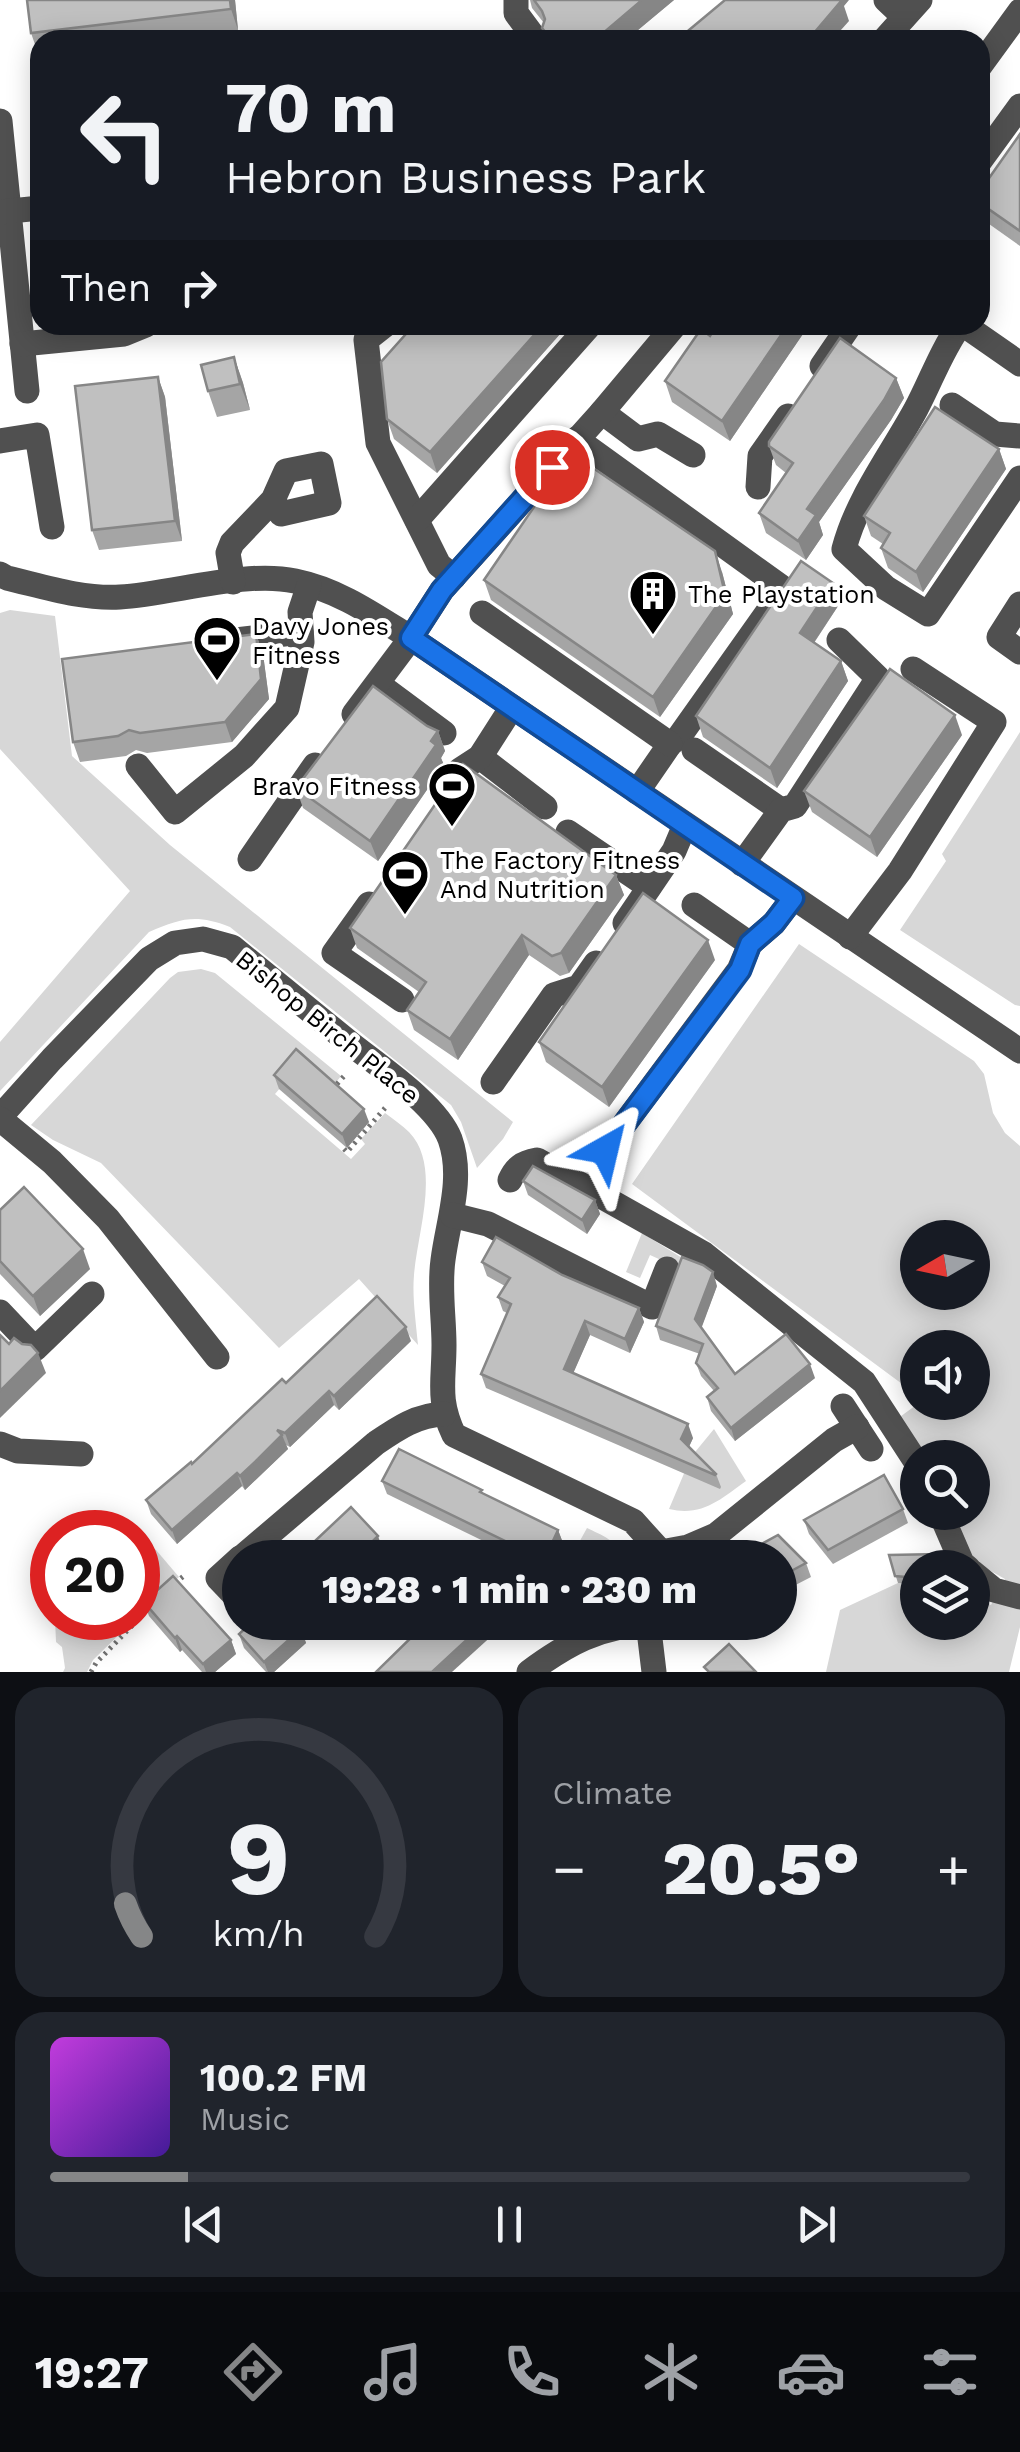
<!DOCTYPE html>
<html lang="en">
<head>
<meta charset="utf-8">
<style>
	:root { --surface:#171b24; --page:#20242c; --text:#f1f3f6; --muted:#9ea1a6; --line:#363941; --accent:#858687 }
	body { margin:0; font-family:"Work Sans",sans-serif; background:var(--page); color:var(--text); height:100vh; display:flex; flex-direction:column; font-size:38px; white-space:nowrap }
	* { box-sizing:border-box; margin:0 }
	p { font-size:32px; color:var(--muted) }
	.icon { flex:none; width:55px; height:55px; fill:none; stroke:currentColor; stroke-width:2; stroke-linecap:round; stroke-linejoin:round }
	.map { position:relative; height:1672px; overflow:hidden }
	.drawer { display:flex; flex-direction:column; gap:15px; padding:15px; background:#0d0f14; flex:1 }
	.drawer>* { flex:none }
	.hud { position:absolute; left:30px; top:30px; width:960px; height:305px; border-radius:30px; box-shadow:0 5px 25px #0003; background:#171b24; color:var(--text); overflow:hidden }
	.needle { width:65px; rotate:261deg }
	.tools { position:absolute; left:900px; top:1220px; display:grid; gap:20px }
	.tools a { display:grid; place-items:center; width:90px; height:90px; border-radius:50%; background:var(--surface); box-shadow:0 5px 25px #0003; font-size:50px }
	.speed { position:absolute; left:30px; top:1510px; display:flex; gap:20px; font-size:50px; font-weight:700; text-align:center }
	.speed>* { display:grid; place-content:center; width:130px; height:130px; border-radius:50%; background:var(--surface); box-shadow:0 5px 25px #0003; line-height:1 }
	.speed .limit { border:15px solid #d22; background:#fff; color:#111 }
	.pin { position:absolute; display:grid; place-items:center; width:85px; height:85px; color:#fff; margin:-42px; border:5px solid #fff; border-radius:50%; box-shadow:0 2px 10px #0007 }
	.me { position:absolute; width:110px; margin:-55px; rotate:37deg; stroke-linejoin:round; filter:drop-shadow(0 0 8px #0008) }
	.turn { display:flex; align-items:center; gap:35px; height:210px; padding:0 30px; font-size:45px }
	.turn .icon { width:130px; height:130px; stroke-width:2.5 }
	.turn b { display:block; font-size:70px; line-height:85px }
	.then { display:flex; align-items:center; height:95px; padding:0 30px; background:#0003; gap:20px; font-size:38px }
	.big { font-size:75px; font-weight:800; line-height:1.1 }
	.drawer .card { flex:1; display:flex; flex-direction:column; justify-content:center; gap:15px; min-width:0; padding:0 35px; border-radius:30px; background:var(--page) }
	.drawer .dial { align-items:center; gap:0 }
	.dial svg { height:260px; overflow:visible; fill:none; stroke:var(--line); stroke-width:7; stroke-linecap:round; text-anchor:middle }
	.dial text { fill:var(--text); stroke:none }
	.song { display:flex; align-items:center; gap:30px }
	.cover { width:120px; height:120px; border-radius:15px; background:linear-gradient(135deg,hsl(290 70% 55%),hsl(260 70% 35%)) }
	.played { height:10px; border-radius:5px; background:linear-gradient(90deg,var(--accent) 15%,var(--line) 15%) }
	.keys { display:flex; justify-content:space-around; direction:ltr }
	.heat { display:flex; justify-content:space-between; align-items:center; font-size:55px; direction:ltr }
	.drawer .tiles { flex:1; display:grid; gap:15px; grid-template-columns:1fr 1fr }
	.card:last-child { grid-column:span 2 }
	.trip { position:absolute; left:222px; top:1540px; width:575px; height:100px; border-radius:50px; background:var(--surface); box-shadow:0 5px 25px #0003; font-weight:800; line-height:100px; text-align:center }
	.tab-bar { display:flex; height:160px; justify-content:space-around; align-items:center; background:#090b0e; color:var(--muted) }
	.tab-bar .icon { width:70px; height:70px }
	.tab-bar .selected { color:var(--accent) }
	.tab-bar b { font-size:45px; color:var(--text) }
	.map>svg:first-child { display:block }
</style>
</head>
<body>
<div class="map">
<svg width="1020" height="1672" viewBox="0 0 1020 1672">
	<rect width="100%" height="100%" fill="#fff"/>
	<g fill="#d7d7d7" fill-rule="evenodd">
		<path d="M10,610l45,6 17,140 98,89 343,277 -10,17 -26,29 -16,-46 -10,-17 -221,-178c-34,-13 -48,-9 -81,5l-149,159v-49l130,-151 -130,-142v-136z"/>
		<polygon points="1020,732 1020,1006 1015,1005 900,930 946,861 942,854"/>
		<path d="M799,944l175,117 10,13 9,39 12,20 15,13v481l-11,45h-183l14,-62 58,-27 19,2 1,37h54l1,-24 18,7 14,-26 -39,-22 -20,-44 26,-1v-54l-54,-1 -21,-38 22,-16 53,-1v-54h-54l-1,47 -285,-211zM918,1238h54v54h-54z"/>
		<path d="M201,969l14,4 126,103 -7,9 -33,-21 -26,30 76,65 14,-15 -4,-5 24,-26c8,6 17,12 24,19 33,34 8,101 5,143 -2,22 2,47 4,70l-59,-66 -80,69 -178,-185 -48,-23 -22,-15 139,-147 8,-6z"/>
		<polygon points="642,1233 687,1261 683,1270 650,1255 640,1278 626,1272"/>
		<path d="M714,1429l32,52c-25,18 -44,36 -77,28l22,-52z"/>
		<path d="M587,1528c14,7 32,13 35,29h-51z"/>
		<polygon points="138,1541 156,1550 179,1577 138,1616"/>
		<polygon points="55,1618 136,1618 93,1660 87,1672 63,1672 65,1668 62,1647 56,1642"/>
	</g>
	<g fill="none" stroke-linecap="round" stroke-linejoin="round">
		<g stroke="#727272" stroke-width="5" stroke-dasharray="2.5 5" stroke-linecap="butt">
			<polyline points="337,1084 345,1075"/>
			<polyline points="344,1149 347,1152 385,1108"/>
			<polyline points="175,1583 185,1575"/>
			<polyline points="91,1672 96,1663 149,1608"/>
		</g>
		<g stroke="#505050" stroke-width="25">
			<polyline points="516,0 516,13 536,40"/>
			<polyline points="886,0 904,17"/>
			<polyline points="884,40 920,0"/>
			<polyline points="980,66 1020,11"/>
			<polyline points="0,121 27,391"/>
			<polyline points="980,161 1020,106"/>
			<polyline points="0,212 40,208"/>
			<polyline points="385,325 366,340 378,443 439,565 454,577"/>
			<path d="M960,325c-19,26 -29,56 -44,84 -25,46 -59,90 -72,140l42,39 42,26 92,-136"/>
			<polyline points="964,325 1020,364"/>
			<polyline points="22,344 124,334 146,325"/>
			<polyline points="822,366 850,325"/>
			<polyline points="952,405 995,434 1020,436"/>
			<polyline points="602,412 638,439 658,434 693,455"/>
			<polyline points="576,439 784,589 679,737 670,744 637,792"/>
			<polyline points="0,441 37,435 52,527"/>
			<polyline points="758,487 760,456 788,416"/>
			<polyline points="417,520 590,325"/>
			<path d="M0,574l7,4c38,9 74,21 113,19 52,-3 125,-27 175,-16 44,9 79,34 116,57l609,413"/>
			<polyline points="233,582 228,553 232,543 273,500 286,471 321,464 329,503 281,514 273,500"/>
			<polyline points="1020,604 999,637 1020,652"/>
			<polyline points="482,613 670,744"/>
			<polyline points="227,641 301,632"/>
			<polyline points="378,684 444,733"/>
			<polyline points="354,714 411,638 442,590 602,412 675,325"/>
			<polyline points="694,750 781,810"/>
			<polyline points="480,757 545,807"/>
			<polyline points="138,766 175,812 244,756 287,708 302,642 300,612 309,585"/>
			<polyline points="445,792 460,770 480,757 512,707"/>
			<polyline points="568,832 649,887"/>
			<polyline points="250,859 315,765"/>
			<polyline points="742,864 781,810 795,806 878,678 839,640"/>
			<polyline points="369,904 334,953 402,1000"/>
			<polyline points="694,905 750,944"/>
			<polyline points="625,923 674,851 685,825"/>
			<polyline points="850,937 900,871 994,722 913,669"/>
			<polyline points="493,1082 554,995 579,987 596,963"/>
			<path d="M0,1117l52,-58 97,-100 26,-16 28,-4 29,8c40,33 80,65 119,97 29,23 86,61 99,95 14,39 -2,82 -7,121 -4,28 1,57 1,85 0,37 -7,54 10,90l179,86 28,31v6"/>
			<polyline points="0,1119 52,1162 108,1219 217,1357"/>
			<polyline points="605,1150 739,970 750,944 774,923 793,898"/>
			<path d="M510,1180c6,-13 12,-17 27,-20l167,94 160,128 54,83"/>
			<polyline points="452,1215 488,1224 652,1307 667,1269"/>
			<polyline points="0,1312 35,1349 92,1294"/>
			<polyline points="843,1406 871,1449"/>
			<polyline points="0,1444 18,1451 81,1454"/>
			<polyline points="940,1512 962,1563 968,1568"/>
			<polyline points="661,1552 688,1547 716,1535 834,1440 857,1427"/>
			<polyline points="240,1558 218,1578 240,1601"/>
			<path d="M241,1558l135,-115c22,-15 41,-28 68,-29"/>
			<polyline points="972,1572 994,1590 1020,1597"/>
			<polyline points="648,1622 654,1672"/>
			<path d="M529,1672c38,-28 70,-46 118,-48"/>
		</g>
	</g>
	<g fill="#a5a5a5">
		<polygon points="235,0 238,30 148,40 40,40 40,53 38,53 31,33"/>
		<polygon points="530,0 674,0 626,40 546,40 542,28 544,23 532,8"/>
		<polygon points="1020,134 1020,246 982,219 980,214 980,203"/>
		<polygon points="414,325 568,325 437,473 394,439 387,419"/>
		<polygon points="717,325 806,325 807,328 730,441 672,402 665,381 710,336"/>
		<polygon points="234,357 243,383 250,410 217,417 208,391"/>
		<polygon points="158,377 165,397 182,541 99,550 92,530"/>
		<polygon points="896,378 904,398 891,420 819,522 823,535 806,560 766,533 759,513 786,473 776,465 769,446"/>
		<polygon points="999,449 1006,469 923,592 888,568 881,548 883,544 871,536 864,516"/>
		<polygon points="722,572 733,614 660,717 491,600 484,580"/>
		<polygon points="833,583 840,603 814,643 841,661 848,681 777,788 703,737 696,716"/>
		<polygon points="256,634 263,654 269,699 232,742 147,753 136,750 126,756 80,762 73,742"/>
		<polygon points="427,726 438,731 445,751 441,758 444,765 378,861 303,808 296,788"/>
		<polygon points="962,735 877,857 812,812 804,791"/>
		<polygon points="616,875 624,895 569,973 560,976 529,955 458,1060 414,1030 407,1010 419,992 357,948 350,928"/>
		<polygon points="715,960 609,1107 546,1062 539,1042"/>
		<polygon points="274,1075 369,1122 347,1148 279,1089"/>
		<polygon points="523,1181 595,1200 600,1214 587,1234 528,1195"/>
		<polygon points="0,1210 90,1269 40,1316 0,1274"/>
		<polygon points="482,1262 562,1275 639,1308 644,1322 630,1353 590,1335 573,1373 693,1438 689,1447 716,1474 721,1487 720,1489 486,1388 481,1374 507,1313 503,1311 498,1297 505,1286 487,1276"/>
		<polygon points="717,1286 701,1328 735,1374 815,1378 735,1441 711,1411 707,1397 714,1391 701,1376 696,1363 700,1354 660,1340 656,1326"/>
		<polygon points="411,1341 339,1410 334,1405 290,1447 286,1445 288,1449 245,1490 242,1486 177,1544 151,1514 146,1500 192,1464 286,1383"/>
		<polygon points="382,1481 483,1494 558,1530 563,1543 556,1558 518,1558 387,1494"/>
		<polygon points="903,1509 908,1523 833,1564 809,1534 804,1520"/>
		<polygon points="941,1554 943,1561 918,1568 918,1585 898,1583 889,1555"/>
		<polygon points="780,1558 806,1563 811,1577 780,1593"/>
		<polygon points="144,1602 231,1640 236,1654 215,1672 202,1672 182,1650 180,1652 149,1616"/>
		<polygon points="308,1622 301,1629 306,1643 274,1672 266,1672 244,1648 239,1634"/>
	</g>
	<g fill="#868686">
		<polygon points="230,0 235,0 238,30 231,9"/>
		<polygon points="642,0 674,0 626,40 595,40"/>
		<polygon points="835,0 849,0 844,6 849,21 832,40 808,40"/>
		<polygon points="543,325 568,325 437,473 430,452"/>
		<polygon points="788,325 806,325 807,328 730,441 722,421"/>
		<polygon points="234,357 243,383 250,410 240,384"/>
		<polygon points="158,377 165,397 182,541 175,521"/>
		<polygon points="896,378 904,398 891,420 819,522 823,535 806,560 798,541 807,509"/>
		<polygon points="999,449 1006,469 923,592 916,572"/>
		<polygon points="715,551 722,572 733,614 660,717 653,697"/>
		<polygon points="833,583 840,603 807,653 800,633"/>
		<polygon points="256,634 263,654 269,699 232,742 225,722"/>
		<polygon points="841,661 848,681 777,788 770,768"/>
		<polygon points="955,715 962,735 877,857 870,837"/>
		<polygon points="438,731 445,751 441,758 444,765 378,861 370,841"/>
		<polygon points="616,875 624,895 569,973 561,953"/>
		<polygon points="522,935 529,955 458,1060 450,1039"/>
		<polygon points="708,940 715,960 609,1107 602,1087"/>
		<polygon points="364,1109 369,1122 347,1148 342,1134"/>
		<polygon points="595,1200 600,1214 587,1234 582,1220"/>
		<polygon points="83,1249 90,1269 40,1316 33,1296"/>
		<polygon points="713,1272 717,1286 700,1332 695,1319"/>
		<polygon points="639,1308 644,1322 630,1353 625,1339"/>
		<polygon points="585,1321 590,1335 569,1383 564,1369"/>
		<polygon points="406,1327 411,1341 339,1410 334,1396"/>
		<polygon points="38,1353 46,1373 0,1418 0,1391"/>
		<polygon points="810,1364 815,1378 735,1441 731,1428"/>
		<polygon points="329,1391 334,1405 290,1447 285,1433"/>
		<polygon points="688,1424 693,1438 686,1453 681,1439"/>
		<polygon points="282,1435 288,1449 245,1490 240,1476"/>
		<polygon points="237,1473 242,1486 177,1544 172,1530"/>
		<polygon points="558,1530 563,1543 556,1558 545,1558"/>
		<polygon points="378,1536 383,1550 376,1558 356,1558"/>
		<polygon points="293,1622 308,1622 297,1633"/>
		<polygon points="486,1622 507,1622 452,1672 432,1672"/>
		<polygon points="301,1629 306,1643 274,1672 268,1672 264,1662"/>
		<polygon points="177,1636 182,1650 180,1652 175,1638"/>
		<polygon points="231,1640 236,1654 215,1672 206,1672 203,1664"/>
	</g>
	<g fill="#c0c0c0" stroke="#868686" stroke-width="2.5">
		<polygon points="27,0 230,0 231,9 31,33"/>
		<polygon points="534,0 642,0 595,40 552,40 542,28 545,19 542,11"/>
		<polygon points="725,0 842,0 808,40 797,40 794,38 792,40 677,40"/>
		<polygon points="1020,134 1020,231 980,203 980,191"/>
		<polygon points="414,325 543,325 430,452 387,419 381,362"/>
		<polygon points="717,325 788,325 722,421 665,381 701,329 710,336"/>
		<polygon points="840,338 896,378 884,400 807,509 816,515 798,541 759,513 793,463 769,446 769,442"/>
		<polygon points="234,357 240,384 208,391 201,365"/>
		<polygon points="158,377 175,521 92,530 75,386"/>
		<polygon points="935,407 999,449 916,572 881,548 890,533 864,516"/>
		<polygon points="571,453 715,551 725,594 653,697 484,580"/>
		<polygon points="801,561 833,583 800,633 841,661 770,768 696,716"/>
		<polygon points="256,634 261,679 225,722 140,733 129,730 118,736 73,742 62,659"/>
		<polygon points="890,669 955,715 870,837 804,791"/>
		<polygon points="373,686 427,726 438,731 431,741 436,745 370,841 296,788"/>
		<polygon points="463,764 616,875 561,953 552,956 522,935 450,1039 407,1010 426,982 350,928"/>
		<polygon points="643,893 708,940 602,1087 539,1042"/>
		<polygon points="296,1049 364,1109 342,1134 274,1075"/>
		<polygon points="533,1166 595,1200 582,1220 523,1181"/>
		<polygon points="24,1187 83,1249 33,1296 0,1261 0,1210"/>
		<polygon points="496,1237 562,1275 639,1308 625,1339 585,1321 564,1369 688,1424 681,1439 716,1474 715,1475 481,1374 511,1304 498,1297 510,1278 482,1262"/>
		<polygon points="682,1257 703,1265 713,1272 695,1319 735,1374 786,1334 810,1364 731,1428 707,1397 718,1388 696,1363 703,1344 656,1326"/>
		<polygon points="377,1296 406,1327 334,1396 329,1391 285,1433 277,1430 282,1435 258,1459 240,1476 237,1473 172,1530 146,1500 191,1462 192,1464 282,1379 286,1383"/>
		<polygon points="0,1335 9,1344 14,1338 22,1344 31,1345 38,1353 0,1391"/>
		<polygon points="399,1449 482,1490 480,1492 558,1530 545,1558 540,1558 382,1481"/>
		<polygon points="884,1475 903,1509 828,1550 804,1520"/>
		<polygon points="351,1507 378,1536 356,1558 297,1558"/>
		<polygon points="778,1535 806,1563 780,1577 780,1558 736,1558"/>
		<polygon points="941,1554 944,1568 918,1568 918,1578 895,1576 889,1555"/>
		<polygon points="173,1576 231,1640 203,1664 177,1636 175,1638 144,1602"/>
		<polygon points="252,1622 295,1622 301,1629 264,1662 239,1634"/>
		<polygon points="427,1622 486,1622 432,1672 376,1672"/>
		<polygon points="729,1644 756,1672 709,1672 704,1667"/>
	</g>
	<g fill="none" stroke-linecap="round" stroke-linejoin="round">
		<g stroke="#114b97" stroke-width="25">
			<polyline id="route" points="552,467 442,590 411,638 793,898 774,923 750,944 740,970 605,1150"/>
		</g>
		<use href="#route" stroke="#1a73e8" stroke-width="18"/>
	</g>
	<defs>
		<g id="building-pin" transform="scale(2.5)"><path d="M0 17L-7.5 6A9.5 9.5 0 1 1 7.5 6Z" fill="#000" stroke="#fff"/><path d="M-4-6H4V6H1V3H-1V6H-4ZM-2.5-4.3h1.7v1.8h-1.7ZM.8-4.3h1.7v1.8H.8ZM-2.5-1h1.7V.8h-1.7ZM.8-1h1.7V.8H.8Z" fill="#fff"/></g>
		<g id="stadium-pin" transform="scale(2.5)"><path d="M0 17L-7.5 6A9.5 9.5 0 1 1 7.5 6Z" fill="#000" stroke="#fff"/><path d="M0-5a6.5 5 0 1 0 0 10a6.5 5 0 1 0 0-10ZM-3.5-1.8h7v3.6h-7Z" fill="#fff"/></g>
	</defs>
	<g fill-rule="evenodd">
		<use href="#building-pin" x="653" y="594"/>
		<use href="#stadium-pin" x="217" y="640"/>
		<use href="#stadium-pin" x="452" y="786"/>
		<use href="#stadium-pin" x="405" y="874"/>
	</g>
	<g text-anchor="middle" stroke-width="8" stroke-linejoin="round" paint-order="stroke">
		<g font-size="25" fill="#000" stroke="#fff" text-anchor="start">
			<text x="688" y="603">The Playstation</text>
			<text x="252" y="635">Davy Jones<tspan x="252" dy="29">Fitness</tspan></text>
			<text x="417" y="795" text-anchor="end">Bravo Fitness</text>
			<text x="440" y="869">The Factory Fitness<tspan x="440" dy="29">And Nutrition</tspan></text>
		</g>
		<g font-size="25" fill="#000" stroke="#fff">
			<text transform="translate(328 1027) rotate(39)" y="9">Bishop Birch Place</text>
		</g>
	</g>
</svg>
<div class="tools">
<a><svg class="needle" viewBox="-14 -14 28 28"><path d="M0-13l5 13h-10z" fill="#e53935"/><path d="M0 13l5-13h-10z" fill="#9ea1a6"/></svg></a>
<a><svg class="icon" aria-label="sound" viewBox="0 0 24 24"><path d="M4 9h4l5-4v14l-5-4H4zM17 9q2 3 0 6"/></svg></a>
<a><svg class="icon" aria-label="search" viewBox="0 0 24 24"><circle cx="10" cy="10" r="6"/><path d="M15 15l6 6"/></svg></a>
<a><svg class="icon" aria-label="layers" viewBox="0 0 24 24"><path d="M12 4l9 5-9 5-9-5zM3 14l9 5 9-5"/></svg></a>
</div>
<div class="speed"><div class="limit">20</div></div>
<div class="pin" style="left:552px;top:467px;background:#d93025"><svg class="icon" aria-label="arrive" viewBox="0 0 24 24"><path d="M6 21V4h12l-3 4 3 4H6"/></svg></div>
<svg class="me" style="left:605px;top:1150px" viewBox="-20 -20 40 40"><path d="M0-17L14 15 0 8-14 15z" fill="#1a73e8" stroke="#fff" stroke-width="4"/></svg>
<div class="trip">19:28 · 1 min · 230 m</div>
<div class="hud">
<div class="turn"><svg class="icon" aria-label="left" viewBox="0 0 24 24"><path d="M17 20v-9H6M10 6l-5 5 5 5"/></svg><div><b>70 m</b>Hebron Business Park</div></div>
<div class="then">Then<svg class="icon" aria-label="right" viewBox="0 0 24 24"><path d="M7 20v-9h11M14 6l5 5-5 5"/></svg></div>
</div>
</div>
<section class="drawer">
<div class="tiles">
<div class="card dial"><svg viewBox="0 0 100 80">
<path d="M14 69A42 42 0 1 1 86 69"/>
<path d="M14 69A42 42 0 0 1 9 59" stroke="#858687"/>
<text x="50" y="56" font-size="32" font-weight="700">9</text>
<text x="50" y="72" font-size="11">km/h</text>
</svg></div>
<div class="card"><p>Climate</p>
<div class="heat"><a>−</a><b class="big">20.5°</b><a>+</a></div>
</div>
<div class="card">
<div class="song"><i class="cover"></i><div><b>100.2 FM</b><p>Music</p></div></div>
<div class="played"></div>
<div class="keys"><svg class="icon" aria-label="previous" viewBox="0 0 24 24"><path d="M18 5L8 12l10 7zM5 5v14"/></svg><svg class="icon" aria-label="pause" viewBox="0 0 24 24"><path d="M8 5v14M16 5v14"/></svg><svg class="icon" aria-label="next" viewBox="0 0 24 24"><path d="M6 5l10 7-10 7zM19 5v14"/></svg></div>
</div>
</div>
</section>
<nav class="tab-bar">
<b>19:27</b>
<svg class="icon selected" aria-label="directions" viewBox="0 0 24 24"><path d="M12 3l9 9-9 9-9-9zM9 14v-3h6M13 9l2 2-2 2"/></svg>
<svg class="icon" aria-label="music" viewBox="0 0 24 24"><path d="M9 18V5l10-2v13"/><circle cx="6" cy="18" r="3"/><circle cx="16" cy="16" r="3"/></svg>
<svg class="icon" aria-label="phone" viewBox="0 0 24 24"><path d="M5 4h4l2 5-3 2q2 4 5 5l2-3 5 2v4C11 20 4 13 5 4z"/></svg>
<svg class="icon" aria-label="climate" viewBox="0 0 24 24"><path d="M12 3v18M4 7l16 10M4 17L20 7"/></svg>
<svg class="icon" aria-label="car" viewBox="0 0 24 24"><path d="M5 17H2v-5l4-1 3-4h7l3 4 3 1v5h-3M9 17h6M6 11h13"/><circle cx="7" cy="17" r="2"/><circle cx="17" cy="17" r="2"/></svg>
<svg class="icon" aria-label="filters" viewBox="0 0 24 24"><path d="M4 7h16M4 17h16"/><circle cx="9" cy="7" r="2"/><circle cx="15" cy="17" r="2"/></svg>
</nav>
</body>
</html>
